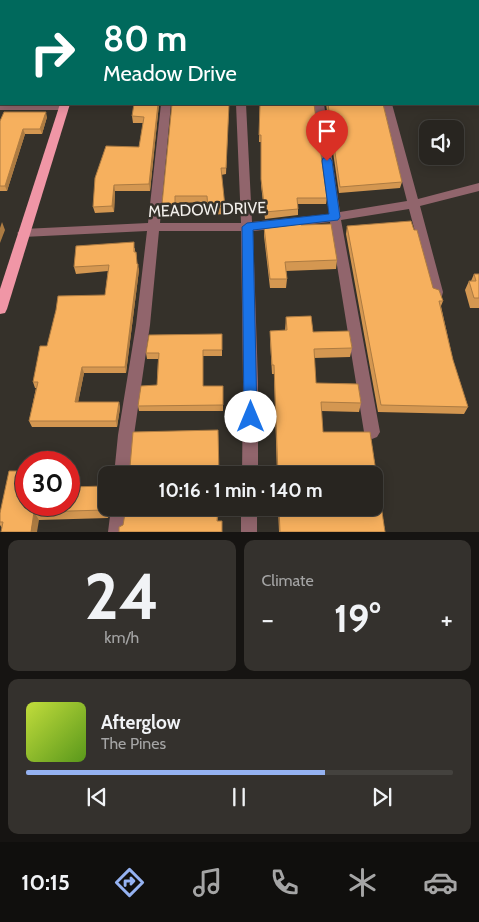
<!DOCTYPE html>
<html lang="en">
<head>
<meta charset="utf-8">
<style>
	:root { --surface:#282520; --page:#34312d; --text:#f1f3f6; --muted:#a5a5a5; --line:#44423e; --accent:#95b2f1 }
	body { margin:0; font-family:Cabin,sans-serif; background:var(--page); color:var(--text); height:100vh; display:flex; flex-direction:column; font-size:19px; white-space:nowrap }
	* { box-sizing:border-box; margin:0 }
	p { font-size:16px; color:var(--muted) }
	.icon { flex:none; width:28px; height:28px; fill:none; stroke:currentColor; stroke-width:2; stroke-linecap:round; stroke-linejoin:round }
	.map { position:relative; height:532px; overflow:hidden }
	.panel { display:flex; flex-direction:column; gap:8px; padding:8px; background:#161412; flex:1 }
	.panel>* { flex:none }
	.guide { position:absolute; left:0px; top:0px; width:480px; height:105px; box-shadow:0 2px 12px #0003,0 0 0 1px var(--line); background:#00695c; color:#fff; overflow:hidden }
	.tools { position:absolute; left:419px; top:120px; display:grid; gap:10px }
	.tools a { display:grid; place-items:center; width:45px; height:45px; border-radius:10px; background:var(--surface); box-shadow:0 2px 12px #0003,0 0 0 1px var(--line); font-size:25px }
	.speed { position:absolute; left:15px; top:451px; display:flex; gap:10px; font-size:25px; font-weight:700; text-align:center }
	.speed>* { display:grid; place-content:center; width:65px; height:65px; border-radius:50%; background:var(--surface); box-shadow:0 2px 12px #0003,0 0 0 1px var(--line); line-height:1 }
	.speed .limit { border:8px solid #d22; background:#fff; color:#111 }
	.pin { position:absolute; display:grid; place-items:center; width:42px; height:42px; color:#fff; margin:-51px -21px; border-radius:50% 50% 50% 0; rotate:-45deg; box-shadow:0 0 5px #0007 }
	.pin .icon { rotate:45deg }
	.me { position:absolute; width:55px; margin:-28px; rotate:0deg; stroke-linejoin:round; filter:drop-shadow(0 0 4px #0008) }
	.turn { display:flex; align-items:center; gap:18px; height:105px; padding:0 20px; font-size:22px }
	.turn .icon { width:65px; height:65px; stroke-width:2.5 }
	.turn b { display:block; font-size:35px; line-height:42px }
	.big { font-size:38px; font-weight:700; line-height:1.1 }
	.panel .widget { flex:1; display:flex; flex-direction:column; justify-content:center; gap:8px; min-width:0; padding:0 18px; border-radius:10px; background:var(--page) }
	.panel .dial { align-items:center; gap:0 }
	.dial b { font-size:65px; line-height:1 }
	.song { display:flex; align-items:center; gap:15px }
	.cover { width:60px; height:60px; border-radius:8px; background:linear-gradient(135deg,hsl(70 70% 55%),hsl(90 70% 35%)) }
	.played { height:5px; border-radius:2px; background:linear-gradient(90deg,var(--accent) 70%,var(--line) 70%) }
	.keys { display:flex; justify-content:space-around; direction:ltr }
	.heat { display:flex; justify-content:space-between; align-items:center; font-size:28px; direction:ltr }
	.panel .tiles { flex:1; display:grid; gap:8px; grid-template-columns:1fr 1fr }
	.widget:last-child { grid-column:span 2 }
	.trip { position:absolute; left:98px; top:466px; width:285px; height:50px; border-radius:10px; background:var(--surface); box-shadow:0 2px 12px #0003,0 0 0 1px var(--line); font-weight:700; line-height:50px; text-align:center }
	.tabs { display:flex; height:80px; justify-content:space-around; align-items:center; background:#100f0d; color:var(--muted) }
	.tabs .icon { width:35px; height:35px }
	.tabs .selected { color:var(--accent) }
	.tabs b { font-size:22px; color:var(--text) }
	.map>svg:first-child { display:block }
</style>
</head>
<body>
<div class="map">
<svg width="479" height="532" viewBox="0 0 479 532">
	<rect width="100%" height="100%" fill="#35312a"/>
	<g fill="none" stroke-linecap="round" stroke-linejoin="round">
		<g fill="#91656c" fill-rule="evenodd">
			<polygon points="122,0 130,0 131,1 123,1"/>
			<polygon points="257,0 265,0 266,1 258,1"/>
			<polygon points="0,104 64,104 69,107 64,110 0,110"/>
			<polygon points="161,104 171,104 160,223 241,223 236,104 246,104 252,222 329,214 314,104 324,104 340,212 407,201 382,104 392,104 418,199 479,183 479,191 420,206 443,292 442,296 432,296 431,292 409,209 341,220 380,432 377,437 372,439 367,437 364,432 330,222 253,231 258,382 258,475 242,475 243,382 241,231 159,231 150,325 134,435 130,475 114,475 118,435 136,325 147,231 23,237 17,233 23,229 148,223"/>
			<polygon points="111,508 127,508 124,532 108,532"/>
			<rect x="241" y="508" width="16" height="24"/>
		</g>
		<g fill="#f096a6" fill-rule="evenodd">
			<rect x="91" y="0" width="8" height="1"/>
			<polygon points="60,104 70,104 7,309 5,313 0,314 0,289"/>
		</g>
	</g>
	<g fill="#d49751">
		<polygon points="327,0 479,0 479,94 479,1 329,1"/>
		<polygon points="159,104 150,191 115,191 114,212 95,213 93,207 139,147 143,123 133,123 132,116"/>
		<polygon points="172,104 229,104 226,174 221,175 225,214 208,215 207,202 175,203 176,210 163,211 162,204"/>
		<polygon points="260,104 327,198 326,204 298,204 298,215 265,219 261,185 261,142 259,142"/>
		<polygon points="326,104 383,104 402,182 400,188 339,193"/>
		<polygon points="47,117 42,134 25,134 7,191 0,191 0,121"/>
		<polygon points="266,222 301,225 337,260 336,269 286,271 287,279 286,288 270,288 264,236 264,227 266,227"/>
		<polygon points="347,226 433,288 443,301 441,306 453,360 468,407 464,414 378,412 346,234"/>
		<polygon points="135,248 135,252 136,252 137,258 137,264 139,270 126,373 84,373 78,402 119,402 120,408 117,427 32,427 29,421 36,388 35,388 33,382 47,346 105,295 108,271 76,274 74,267"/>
		<polygon points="474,274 479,274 479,308 470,308 465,290 469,281 471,281"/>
		<polygon points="311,316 313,332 349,331 352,348 350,357 314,358 316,383 358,384 361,403 359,412 321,411 323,432 370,432 385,532 279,532 278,508 374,508 374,475 277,475 274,374 272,374 270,340 270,331 285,331 286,317"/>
		<polygon points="222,334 222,356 203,356 203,386 223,392 223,411 139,411 138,406 157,385 158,359 147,359 146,353"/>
		<polygon points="110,508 108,518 39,520 2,528 0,525 0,513"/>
	</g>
	<g fill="#ac7b42">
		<polygon points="158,104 159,104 150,191 149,184"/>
		<polygon points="46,112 47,117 42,134 40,129"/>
		<polygon points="23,129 25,134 7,191 5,186"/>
		<polygon points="114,185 115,191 114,212 112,206"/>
		<polygon points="2,222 5,230 0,243 0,228"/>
		<polygon points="136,252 138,270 138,264 139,270 126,373 125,367 137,264"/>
		<polygon points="82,367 84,373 77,408 75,402"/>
		<polygon points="119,402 120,408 117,427 116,421"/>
		<polygon points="106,504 106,508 110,508 108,518 105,510"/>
		<polygon points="218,508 219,508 217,528 217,521"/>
		<polygon points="34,512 39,520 37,532 31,532"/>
	</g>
	<g fill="#f6b05e" stroke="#ac7b42">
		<rect x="210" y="0" width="20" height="1"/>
		<polygon points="334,0 479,0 479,87 479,1 335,1"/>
		<polygon points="134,104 158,104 149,184 114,185 112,206 93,207 95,178 106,146 139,147 144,117 132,116"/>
		<polygon points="172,104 229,104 226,168 221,168 225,207 208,208 207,196 175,196 175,204 162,204"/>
		<polygon points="260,104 314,104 327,198 297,198 298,209 265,212 261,179 261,135 259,135"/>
		<polygon points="328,104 383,104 402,182 340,187"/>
		<polygon points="4,112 46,112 40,129 23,129 5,186 0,186 0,121"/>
		<polygon points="300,218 301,225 331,224 337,260 285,262 287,279 270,279 264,227 266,226 266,222"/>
		<polygon points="411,221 414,230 417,230 433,288 439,290 443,301 439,301 453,360 468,407 381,405 347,226"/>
		<polygon points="134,242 134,252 136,252 137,264 138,264 125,367 82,367 75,402 119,402 116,421 29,421 38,382 33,382 40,346 47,346 56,310 58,296 105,295 109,265 74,267 76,246"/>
		<polygon points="474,274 479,274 479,298 474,298 469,281 476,281"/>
		<polygon points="311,316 313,332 349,331 352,348 314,349 316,383 358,384 361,403 321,402 323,432 370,432 385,532 280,532 279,508 374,508 374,475 278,475 274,365 272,365 270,331 287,330 286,317"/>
		<polygon points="222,334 222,350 203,350 203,386 223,386 223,405 138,406 141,386 157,385 159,353 146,353 149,335"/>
		<polygon points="218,430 219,475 124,475 125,469 130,467 133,432"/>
		<polygon points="9,471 26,471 26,505 69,505 69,487 106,486 106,504 105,510 34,512 31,532 1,532 3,522 0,522 0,513"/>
		<polygon points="126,508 218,508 217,521 222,521 222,532 119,532 119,527 123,525"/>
	</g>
	<polygon fill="#1a73e8" stroke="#114b97" points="323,158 330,158 332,161 340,217 338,220 253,230 257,417 255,422 251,423 246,422 244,417 242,227 247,223 329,214 322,161"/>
	<g text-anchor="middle" stroke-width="5" stroke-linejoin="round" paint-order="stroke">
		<g font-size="16" fill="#f2efeb" stroke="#35312a">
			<text transform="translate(207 209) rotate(-2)" y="6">MEADOW DRIVE</text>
		</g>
	</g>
</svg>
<div class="tools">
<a><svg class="icon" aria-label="sound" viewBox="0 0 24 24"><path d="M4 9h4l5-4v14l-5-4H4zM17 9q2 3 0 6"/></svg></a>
</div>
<div class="speed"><div class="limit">30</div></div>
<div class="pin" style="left:327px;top:161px;background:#d93025"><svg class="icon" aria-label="arrive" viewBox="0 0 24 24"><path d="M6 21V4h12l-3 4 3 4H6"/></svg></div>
<svg class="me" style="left:251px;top:417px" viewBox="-20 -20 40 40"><circle r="19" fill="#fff"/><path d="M0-13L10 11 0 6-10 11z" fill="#1a73e8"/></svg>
<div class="trip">10:16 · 1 min · 140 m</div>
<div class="guide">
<div class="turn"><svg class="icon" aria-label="right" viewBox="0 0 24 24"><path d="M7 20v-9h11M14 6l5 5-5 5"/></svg><div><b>80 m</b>Meadow Drive</div></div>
</div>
</div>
<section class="panel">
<div class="tiles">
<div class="widget dial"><b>24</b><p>km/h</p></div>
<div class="widget"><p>Climate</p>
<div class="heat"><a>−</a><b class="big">19°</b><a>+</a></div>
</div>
<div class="widget">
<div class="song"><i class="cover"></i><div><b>Afterglow</b><p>The Pines</p></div></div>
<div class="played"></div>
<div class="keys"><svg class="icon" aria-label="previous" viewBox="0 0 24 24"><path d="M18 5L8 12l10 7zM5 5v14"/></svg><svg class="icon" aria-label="pause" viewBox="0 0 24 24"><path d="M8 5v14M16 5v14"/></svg><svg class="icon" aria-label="next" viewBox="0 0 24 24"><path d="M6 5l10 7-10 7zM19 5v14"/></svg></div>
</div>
</div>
</section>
<nav class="tabs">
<b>10:15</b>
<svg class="icon selected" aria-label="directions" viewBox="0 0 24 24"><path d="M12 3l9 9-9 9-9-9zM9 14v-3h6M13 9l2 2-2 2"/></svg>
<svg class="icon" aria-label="music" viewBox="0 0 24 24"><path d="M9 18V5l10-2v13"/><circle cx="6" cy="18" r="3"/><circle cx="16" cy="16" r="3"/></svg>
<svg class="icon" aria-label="phone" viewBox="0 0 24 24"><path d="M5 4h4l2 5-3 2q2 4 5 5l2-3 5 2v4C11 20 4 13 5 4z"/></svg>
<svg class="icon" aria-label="climate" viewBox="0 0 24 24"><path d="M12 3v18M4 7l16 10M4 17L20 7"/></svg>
<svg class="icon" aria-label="car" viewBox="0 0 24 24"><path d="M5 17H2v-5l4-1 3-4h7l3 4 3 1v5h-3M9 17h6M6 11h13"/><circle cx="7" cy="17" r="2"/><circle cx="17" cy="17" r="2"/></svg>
</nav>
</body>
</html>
